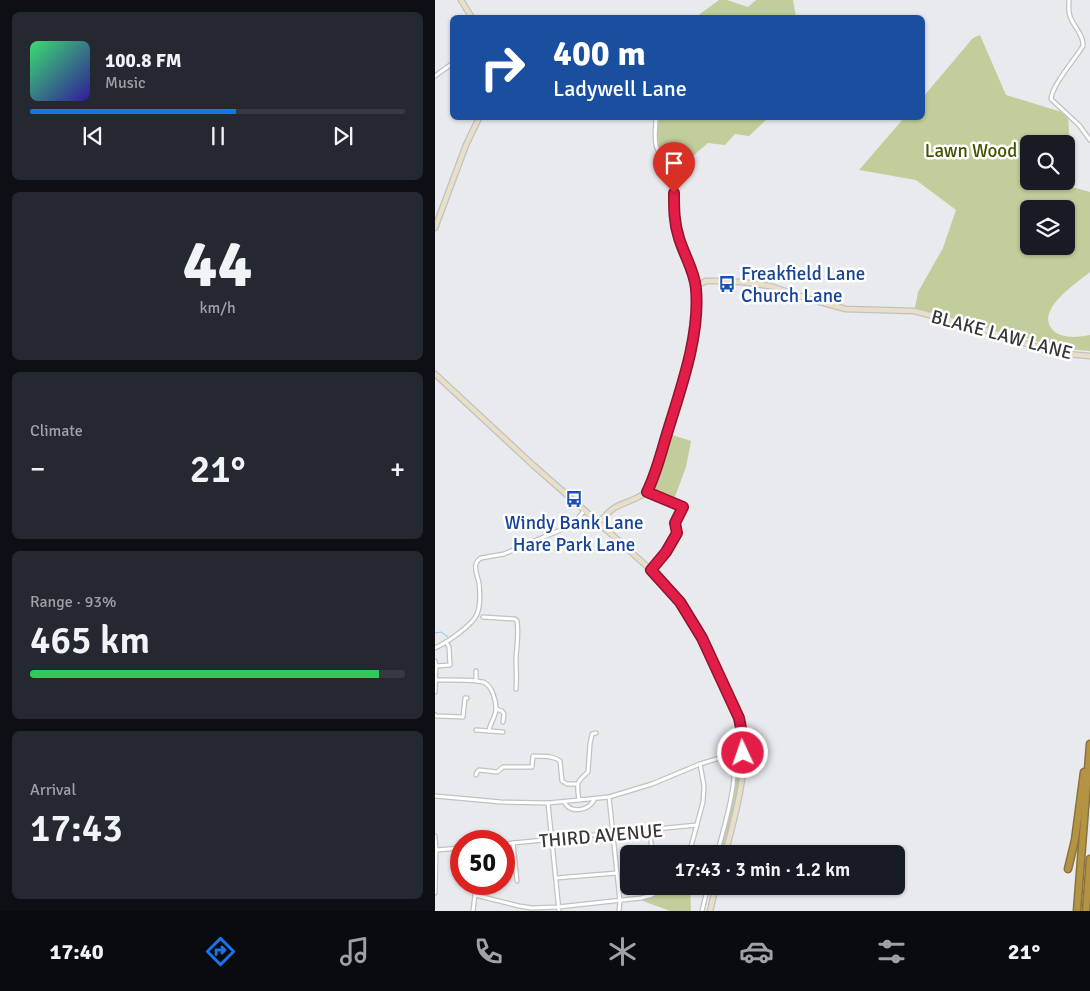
<!DOCTYPE html>
<html lang="en">
<head>
<meta charset="utf-8">
<style>
	:root { --surface:#171b24; --page:#242831; --text:#f1f3f6; --muted:#9ea1a6; --line:#363941; --accent:#1a73e8 }
	body { margin:0; font-family:Signika,sans-serif; background:var(--page); color:var(--text); height:100vh; display:flex; flex-direction:column; font-size:19px; white-space:nowrap }
	* { box-sizing:border-box; margin:0 }
	p { font-size:16px; color:var(--muted) }
	.icon { flex:none; width:28px; height:28px; fill:none; stroke:currentColor; stroke-width:2; stroke-linecap:round; stroke-linejoin:round }
	.map { position:relative; flex:1; overflow:hidden }
	.drawer { display:flex; flex-direction:column; gap:12px; padding:12px; background:#0d0f14; width:435px }
	.drawer>* { flex:none }
	.banner { position:absolute; left:15px; top:15px; width:475px; height:105px; border-radius:8px; box-shadow:0 1px 4px #0004; background:#1a4fa0; color:#fff; overflow:hidden }
	.tools { position:absolute; left:585px; top:135px; display:grid; gap:10px }
	.tools a { display:grid; place-items:center; width:55px; height:55px; border-radius:8px; background:var(--surface); box-shadow:0 1px 4px #0004; font-size:25px }
	.speed { position:absolute; left:15px; top:830px; display:flex; gap:10px; font-size:25px; font-weight:700; text-align:center }
	.speed>* { display:grid; place-content:center; width:65px; height:65px; border-radius:50%; background:var(--surface); box-shadow:0 1px 4px #0004; line-height:1 }
	.speed .limit { border:8px solid #d22; background:#fff; color:#111 }
	.pin { position:absolute; display:grid; place-items:center; width:42px; height:42px; color:#fff; margin:-51px -21px; border-radius:50% 50% 50% 0; rotate:-45deg; box-shadow:0 0 5px #0007 }
	.pin .icon { rotate:45deg }
	.me { position:absolute; width:55px; margin:-28px; rotate:357deg; stroke-linejoin:round; filter:drop-shadow(0 0 4px #0008) }
	.turn { display:flex; align-items:center; gap:18px; height:105px; padding:0 20px; font-size:22px }
	.turn .icon { width:65px; height:65px; stroke-width:2.5 }
	.turn b { display:block; font-size:35px; line-height:42px }
	.big { font-size:38px; font-weight:600; line-height:1.1 }
	.drawer .widget { flex:1; display:flex; flex-direction:column; justify-content:center; gap:8px; min-width:0; padding:0 18px; border-radius:8px; background:var(--page) }
	.drawer .dial { align-items:center; gap:0 }
	.dial b { font-size:65px; line-height:1 }
	.song { display:flex; align-items:center; gap:15px }
	.cover { width:60px; height:60px; border-radius:8px; background:linear-gradient(135deg,hsl(140 70% 55%),hsl(250 70% 35%)) }
	.played { height:5px; border-radius:2px; background:linear-gradient(90deg,var(--accent) 55%,var(--line) 55%) }
	.keys { display:flex; justify-content:space-around; direction:ltr }
	.heat { display:flex; justify-content:space-between; align-items:center; font-size:28px; direction:ltr }
	.charge { height:8px; border-radius:4px; background:linear-gradient(90deg,#34c759 93%,var(--line) 0) }
	.trip { position:absolute; left:185px; top:845px; width:285px; height:50px; border-radius:8px; background:var(--surface); box-shadow:0 1px 4px #0004; font-weight:600; line-height:50px; text-align:center }
	.menu { display:flex; height:80px; justify-content:space-around; align-items:center; background:#090b0e; color:var(--muted) }
	.menu .icon { width:35px; height:35px }
	.menu .on { color:var(--accent) }
	.menu b { font-size:22px; color:var(--text) }
	main { display:flex; flex:1; min-height:0 }
	.map>svg:first-child { display:block }
</style>
</head>
<body>
<main>
<section class="drawer">
<div class="widget">
<div class="song"><i class="cover"></i><div><b>100.8 FM</b><p>Music</p></div></div>
<div class="played"></div>
<div class="keys"><svg class="icon" aria-label="previous" viewBox="0 0 24 24"><path d="M18 5L8 12l10 7zM5 5v14"/></svg><svg class="icon" aria-label="pause" viewBox="0 0 24 24"><path d="M8 5v14M16 5v14"/></svg><svg class="icon" aria-label="next" viewBox="0 0 24 24"><path d="M6 5l10 7-10 7zM19 5v14"/></svg></div>
</div>
<div class="widget dial"><b>44</b><p>km/h</p></div>
<div class="widget"><p>Climate</p>
<div class="heat"><a>−</a><b class="big">21°</b><a>+</a></div>
</div>
<div class="widget"><p>Range · 93%</p><b class="big">465 km</b><div class="charge"></div></div>
<div class="widget"><p>Arrival</p><b class="big">17:43</b></div>
</section>
<div class="map">
<svg width="655" height="911" viewBox="0 0 655 911">
	<rect width="100%" height="100%" fill="#e8eaee"/>
	<g fill="#c1cd9a" fill-rule="evenodd">
		<polygon points="284,0 292,0 313,7 321,0 358,0 361,17 261,17"/>
		<path d="M545,35l26,60 62,19 4,73 18,5v80c-13,11 -59,40 -35,60 10,7 24,5 35,3v16l-26,-2 -149,-41 3,-16 25,-44 13,-38 -40,-30 -57,-10 45,-52h19v-21l50,-59zM594,144h37v37h-37zM594,209h37v37h-37z"/>
		<path d="M223,118h110l-19,18 -14,-2 -10,11 -17,-2 -34,29c-7,-10 -16,-21 -16,-34 -1,-7 1,-13 0,-20z"/>
		<polygon points="234,434 256,441 251,467 238,502 215,492"/>
		<polygon points="308,751 308,769 290,854 282,854 294,806 301,752"/>
		<polygon points="232,886 255,886 256,911 235,911 208,901 206,898"/>
	</g>
	<g fill="none" stroke-linecap="round" stroke-linejoin="round">
		<polyline stroke="#86ccf7" stroke-width="1" points="0,633 6,632 13,637"/>
		<g stroke="#bfc1c5" stroke-width="5.5">
			<g id="street">
				<path d="M634,0c0,5 -1,11 1,16 3,10 14,19 13,30 -8,13 -31,39 -32,53l28,26 11,15"/>
				<polyline points="0,76 18,63"/>
				<path d="M221,118c0,8 -2,18 0,27 2,10 11,17 15,27 5,12 1,29 3,42 2,26 16,49 22,74"/>
				<polyline points="212,492 248,507 240,523 242,533 231,552 216,570"/>
				<path d="M48,617l32,2 2,2c2,12 0,24 -1,36 0,11 1,21 0,32"/>
				<path d="M0,648c11,-5 38,-23 42,-34 4,-9 3,-22 2,-31 -1,-6 -5,-13 -3,-19 1,-4 2,-4 5,-6l23,-4 68,-29 12,-14"/>
				<polyline points="0,661 1,666 15,665 14,647 11,642"/>
				<path d="M1,680c11,0 37,-1 47,2 9,3 13,18 13,27 0,7 -6,14 -7,22l14,1"/>
				<polyline points="41,681 41,671"/>
				<polyline points="0,692 1,666"/>
				<polyline points="61,709 67,711 69,714 68,722"/>
				<polyline points="0,715 1,716 28,717 30,698 32,698"/>
				<polyline points="41,730 54,731"/>
				<path d="M41,775l1,-3 2,-2 18,2 6,-5h29l1,-11c9,1 20,-1 27,5l2,20 5,3h10"/>
				<polyline points="0,796 66,802 113,803 174,797 217,784 265,764 308,751"/>
				<polyline points="174,797 182,873 185,901 184,911"/>
				<path d="M144,800c-2,-16 -4,-17 9,-28l2,-28 2,-10 4,-1"/>
				<path d="M129,802c7,12 24,9 30,-2"/>
				<polyline points="113,803 124,911"/>
				<polyline points="215,830 217,854"/>
				<polyline points="0,836 1,850 0,893"/>
				<polyline points="78,843 82,881"/>
				<polyline points="69,844 262,825"/>
				<polyline points="1,850 26,848"/>
				<polyline points="254,854 268,802 269,786 265,764"/>
				<path d="M282,854c6,-23 13,-45 16,-68 2,-18 3,-37 3,-55"/>
				<polyline points="121,878 182,873"/>
				<polyline points="40,895 84,906 97,908 123,907 206,898 217,895 232,886"/>
				<polyline points="38,911 40,895 41,884"/>
				<polyline points="267,911 273,886"/>
			</g>
		</g>
		<g stroke="#bfc1c5" stroke-width="7">
			<g id="secondary">
				<polyline points="26,0 37,18"/>
				<polyline points="0,228 31,145 44,118"/>
				<path d="M0,374l98,91 66,58 52,47 15,16 14,16 22,36 33,71c19,45 2,100 -10,145"/>
				<path d="M164,523c5,-6 9,-11 15,-15 10,-6 30,-10 35,-20l28,-89 15,-54 4,-38v-19l4,-4 6,-3h9l27,1 28,4 39,13 37,10 68,2 59,15 57,19 36,9 24,2"/>
				<polyline points="275,911 281,886"/>
			</g>
		</g>
		<g stroke="#88733f" stroke-width="9">
			<g id="highway">
				<polyline points="633,869 640,840 649,772"/>
				<polyline points="642,911 655,744"/>
				<polyline points="651,911 655,859"/>
			</g>
		</g>
		<use href="#street" stroke="#fff" stroke-width="3"/>
		<use href="#secondary" stroke="#e8dfc6" stroke-width="4.5"/>
		<use href="#highway" stroke="#b49342" stroke-width="6"/>
	</g>
	<g fill="none" stroke-linecap="round" stroke-linejoin="round">
		<g stroke="#92132f" stroke-width="12">
			<path id="route" d="M239,193c0,16 0,30 5,45 5,17 16,34 17,51 4,45 -14,96 -27,138 -7,22 -12,45 -22,65l36,15 -8,16 2,10 -11,19 -15,18 29,32 22,36 37,80 2,10 2,25"/>
		</g>
		<use href="#route" stroke="#e11d48" stroke-width="9"/>
	</g>
	<defs>
		<g id="bus-bare" transform="scale(1.35)"><path d="M-5-6H5V4H4V6H2V4H-2V6H-4V4H-5ZM-3.5-4V0h7V-4ZM-3.5 1.2v1.5H-2V1.2ZM2 1.2v1.5H3.5V1.2Z" fill="#1a4fb4" stroke="#fff" stroke-width="2.5" paint-order="stroke"/></g>
	</defs>
	<g fill-rule="evenodd">
		<use href="#bus-bare" x="292" y="284"/>
		<use href="#bus-bare" x="139" y="499"/>
	</g>
	<g text-anchor="middle" stroke-width="5" stroke-linejoin="round" paint-order="stroke">
		<g font-size="19" fill="#465200" stroke="#fff">
			<text x="536" y="157">Lawn Wood</text>
		</g>
		<g font-size="19" fill="#164399" stroke="#fff" text-anchor="start">
			<text x="306" y="280">Freakfield Lane<tspan x="306" dy="22">Church Lane</tspan></text>
			<text x="139" y="529" text-anchor="middle">Windy Bank Lane<tspan x="139" dy="22">Hare Park Lane</tspan></text>
		</g>
		<g font-size="19" fill="#363739" stroke="#fff">
			<text transform="translate(567 334) rotate(15)" y="7">BLAKE LAW LANE</text>
			<text transform="translate(166 835) rotate(-5)" y="7">THIRD AVENUE</text>
		</g>
	</g>
</svg>
<div class="tools">
<a><svg class="icon" aria-label="search" viewBox="0 0 24 24"><circle cx="10" cy="10" r="6"/><path d="M15 15l6 6"/></svg></a>
<a><svg class="icon" aria-label="layers" viewBox="0 0 24 24"><path d="M12 4l9 5-9 5-9-5zM3 14l9 5 9-5"/></svg></a>
</div>
<div class="speed"><div class="limit">50</div></div>
<div class="pin" style="left:239px;top:193px;background:#d93025"><svg class="icon" aria-label="arrive" viewBox="0 0 24 24"><path d="M6 21V4h12l-3 4 3 4H6"/></svg></div>
<svg class="me" style="left:308px;top:753px" viewBox="-20 -20 40 40"><circle r="17" fill="#e11d48" stroke="#fff" stroke-width="3"/><path d="M0-11L8 9 0 5-8 9z" fill="#fff"/></svg>
<div class="trip">17:43 · 3 min · 1.2 km</div>
<div class="banner">
<div class="turn"><svg class="icon" aria-label="right" viewBox="0 0 24 24"><path d="M7 20v-9h11M14 6l5 5-5 5"/></svg><div><b>400 m</b>Ladywell Lane</div></div>
</div>
</div>
</main>
<nav class="menu">
<b>17:40</b>
<svg class="icon on" aria-label="directions" viewBox="0 0 24 24"><path d="M12 3l9 9-9 9-9-9zM9 14v-3h6M13 9l2 2-2 2"/></svg>
<svg class="icon" aria-label="music" viewBox="0 0 24 24"><path d="M9 18V5l10-2v13"/><circle cx="6" cy="18" r="3"/><circle cx="16" cy="16" r="3"/></svg>
<svg class="icon" aria-label="phone" viewBox="0 0 24 24"><path d="M5 4h4l2 5-3 2q2 4 5 5l2-3 5 2v4C11 20 4 13 5 4z"/></svg>
<svg class="icon" aria-label="climate" viewBox="0 0 24 24"><path d="M12 3v18M4 7l16 10M4 17L20 7"/></svg>
<svg class="icon" aria-label="car" viewBox="0 0 24 24"><path d="M5 17H2v-5l4-1 3-4h7l3 4 3 1v5h-3M9 17h6M6 11h13"/><circle cx="7" cy="17" r="2"/><circle cx="17" cy="17" r="2"/></svg>
<svg class="icon" aria-label="filters" viewBox="0 0 24 24"><path d="M4 7h16M4 17h16"/><circle cx="9" cy="7" r="2"/><circle cx="15" cy="17" r="2"/></svg>
<b>21°</b>
</nav>
</body>
</html>
